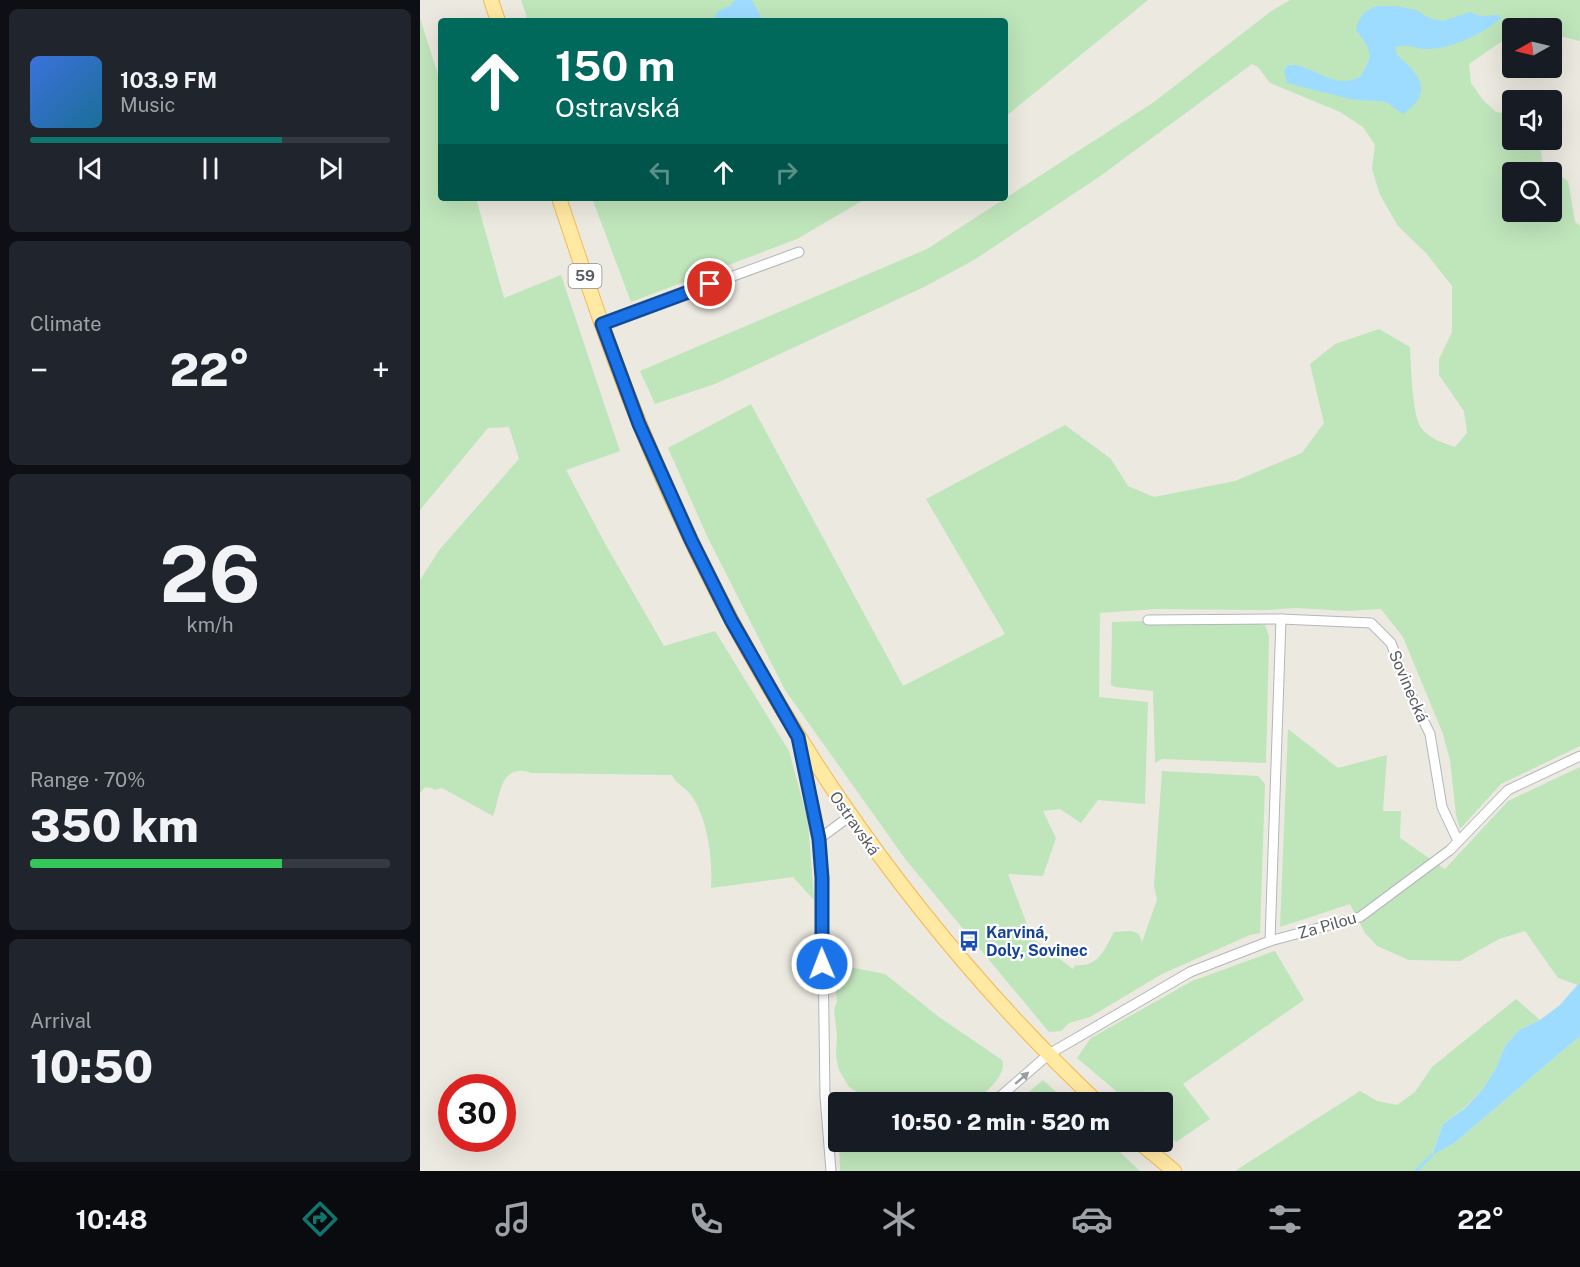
<!DOCTYPE html>
<html lang="en">
<head>
<meta charset="utf-8">
<style>
	:root { --surface:#171b24; --page:#20242c; --text:#f1f3f6; --muted:#9ea1a6; --line:#363941; --accent:#0f766e }
	body { margin:0; font-family:"Public Sans",sans-serif; background:var(--page); color:var(--text); height:100vh; display:flex; flex-direction:column; font-size:22px; white-space:nowrap }
	* { box-sizing:border-box; margin:0 }
	p { font-size:20px; color:var(--muted) }
	.icon { flex:none; width:33px; height:33px; fill:none; stroke:currentColor; stroke-width:2; stroke-linecap:round; stroke-linejoin:round }
	.map { position:relative; flex:1; overflow:hidden }
	.drawer { display:flex; flex-direction:column; gap:9px; padding:9px; background:#0d0f14; width:420px }
	.drawer>* { flex:none }
	.hud { position:absolute; left:18px; top:18px; width:570px; height:183px; border-radius:6px; box-shadow:0 6px 24px #0002; background:#00695c; color:#fff; overflow:hidden }
	.needle { width:39px; rotate:262deg }
	.controls { position:absolute; left:1082px; top:18px; display:grid; gap:12px }
	.controls a { display:grid; place-items:center; width:60px; height:60px; border-radius:6px; background:var(--surface); box-shadow:0 6px 24px #0002; font-size:30px }
	.speed { position:absolute; left:18px; top:1074px; display:flex; gap:12px; font-size:30px; font-weight:700; text-align:center }
	.speed>* { display:grid; place-content:center; width:78px; height:78px; border-radius:50%; background:var(--surface); box-shadow:0 6px 24px #0002; line-height:1 }
	.speed .limit { border:9px solid #d22; background:#fff; color:#111 }
	.pin { position:absolute; display:grid; place-items:center; width:51px; height:51px; color:#fff; margin:-26px; border:3px solid #fff; border-radius:50%; box-shadow:0 2px 6px #0007 }
	.me { position:absolute; width:66px; margin:-33px; rotate:359deg; stroke-linejoin:round; filter:drop-shadow(0 0 4px #0008) }
	.turn { display:flex; align-items:center; gap:21px; height:126px; padding:0 18px; font-size:27px }
	.turn .icon { width:78px; height:78px; stroke-width:2.5 }
	.turn b { display:block; font-size:42px; line-height:51px }
	.lanes { display:flex; align-items:center; height:57px; padding:0 18px; background:#0003; justify-content:center; gap:30px; direction:ltr }
	.lanes .off { opacity:.35 }
	.big { font-size:45px; font-weight:800; line-height:1.1 }
	.drawer .card { flex:1; display:flex; flex-direction:column; justify-content:center; gap:9px; min-width:0; padding:0 21px; border-radius:9px; background:var(--page) }
	.drawer .dial { align-items:center; gap:0 }
	.dial b { font-size:78px; line-height:1 }
	.song { display:flex; align-items:center; gap:18px }
	.cover { width:72px; height:72px; border-radius:9px; background:linear-gradient(135deg,hsl(220 70% 55%),hsl(200 70% 35%)) }
	.played { height:6px; border-radius:3px; background:linear-gradient(90deg,var(--accent) 70%,var(--line) 70%) }
	.keys { display:flex; justify-content:space-around; direction:ltr }
	.heat { display:flex; justify-content:space-between; align-items:center; font-size:33px; direction:ltr }
	.charge { height:9px; border-radius:4px; background:linear-gradient(90deg,#34c759 70%,var(--line) 0) }
	.trip { position:absolute; left:408px; top:1092px; width:345px; height:60px; border-radius:6px; background:var(--surface); box-shadow:0 6px 24px #0002; font-weight:800; line-height:60px; text-align:center }
	.tabs { display:flex; height:96px; justify-content:space-around; align-items:center; background:#090b0e; color:var(--muted) }
	.tabs .icon { width:42px; height:42px }
	.tabs .on { color:var(--accent) }
	.tabs b { font-size:27px; color:var(--text) }
	main { display:flex; flex:1; min-height:0 }
	.map>svg:first-child { display:block }
</style>
</head>
<body>
<main>
<section class="drawer">
<div class="card">
<div class="song"><i class="cover"></i><div><b>103.9 FM</b><p>Music</p></div></div>
<div class="played"></div>
<div class="keys"><svg class="icon" aria-label="previous" viewBox="0 0 24 24"><path d="M18 5L8 12l10 7zM5 5v14"/></svg><svg class="icon" aria-label="pause" viewBox="0 0 24 24"><path d="M8 5v14M16 5v14"/></svg><svg class="icon" aria-label="next" viewBox="0 0 24 24"><path d="M6 5l10 7-10 7zM19 5v14"/></svg></div>
</div>
<div class="card"><p>Climate</p>
<div class="heat"><a>−</a><b class="big">22°</b><a>+</a></div>
</div>
<div class="card dial"><b>26</b><p>km/h</p></div>
<div class="card"><p>Range · 70%</p><b class="big">350 km</b><div class="charge"></div></div>
<div class="card"><p>Arrival</p><b class="big">10:50</b></div>
</section>
<div class="map">
<svg width="1160" height="1171" viewBox="0 0 1160 1171">
	<rect width="100%" height="100%" fill="#ece9e0"/>
	<g fill="#bfe5bb" fill-rule="evenodd">
		<polygon points="101,0 728,0 585,117 585,21 108,21"/>
		<path d="M870,0h290v41l-29,-7v-6h-39v9l-14,7 -29,20 2,19 12,17 13,12 16,2v26h27l4,24 25,17 7,41 5,4v520l-79,38 -41,45 -4,-14 -6,-55 -7,-26 -40,-97 -22,-28 -33,2 -52,-3 -29,2 -112,-1 -55,4 -1,84 49,5 -3,102 -47,-4 -17,23 -21,-14 -17,2 13,27 -13,38 -35,-2 24,64 41,31 2,-4c23,3 30,-16 39,-33l17,-1 8,3 3,8 15,-42 -3,-14 8,-115 96,5 7,8 -5,149 -10,2 -88,39 -72,43 -21,6 -8,8 -12,1 -143,-172 -121,-170 -78,-154 -39,-88 83,-44 152,282 102,-52 -79,-135 139,-74 46,34 17,27 26,11 81,-16 67,-28 22,-30 -14,-59 25,-20 44,-15 31,18c1,18 2,64 10,79 7,12 23,17 35,21l12,-14 -3,-22 -25,-36v-16l13,-27v-46l-26,-33 -28,-27 -18,-31 -8,-26 3,-24 -12,-18 -23,-15 -70,-29 -12,-16 -6,-3 -153,113 -125,83 -50,27 -209,97 -60,20 -15,-33 287,-122 227,-147 116,-90zM1092,172h39v40h-39z"/>
		<path d="M0,18l21,66v114h35l28,100 57,-23 59,176 -54,19 41,77 57,99 51,-15 74,120 19,70 6,79 -21,-23 -82,11c2,-28 -3,-69 -20,-93 -6,-8 -15,-11 -19,-20l-140,-2c-4,-1 -10,-3 -14,-2 -19,2 -19,31 -25,45l-51,-28 -8,2 -2,-2 -7,-1 -5,6v-213l20,-31 79,-90 -10,-32 -21,1 -68,82z"/>
		<polygon points="172,198 447,198 377,239 211,302"/>
		<polygon points="795,619 845,625 849,636 846,763 742,759 735,763 733,691 695,687 691,685 692,622"/>
		<polygon points="868,729 918,768 967,755 963,811 981,811 980,838 1025,869 1088,801 1160,767 1160,982 1158,985 1138,978 1105,931 1079,939 1040,961 989,960 957,946 945,933 930,904 860,927"/>
		<polygon points="855,951 884,1000 763,1084 790,1119 756,1142 743,1131 742,1102 709,1102 657,1058 671,1038 772,981"/>
		<path d="M422,968h12l31,6 54,43 63,43c5,16 -16,31 -27,42h-104l-22,-15 -10,-17 -3,-14 1,-21 -3,-25 3,-9 -2,-19z"/>
		<polygon points="1096,999 1120,1020 1099,1030 1085,1046 1076,1068 1063,1089 1045,1107 1023,1124 1012,1154 1033,1144 1160,1036 1160,1171 815,1171 940,1091 957,1101 977,1105 995,1092 1012,1067"/>
		<polygon points="623,1080 647,1102 597,1102"/>
		<polygon points="419,1142 494,1142 498,1143 689,1142 720,1171 420,1171"/>
	</g>
	<g fill="#9edcff">
		<polygon points="315,0 332,0 343,21 295,21 295,17 298,11 310,6"/>
		<path d="M958,6h19l19,4 13,8 14,3 27,-9 10,4 19,-1 2,3c-16,15 -51,31 -73,31 -12,0 -20,-6 -32,-2v7c23,20 40,37 7,60l-17,-12 -36,-3 -63,-16 -3,-12 4,-6c25,-2 44,26 72,12 15,-23 11,-27 -4,-47 4,-14 8,-20 22,-24z"/>
		<polygon points="1160,982 1160,1036 1033,1144 1012,1155 1023,1124 1045,1108 1063,1089 1076,1068 1085,1046 1099,1030 1120,1020 1140,1005"/>
	</g>
	<g fill="none" stroke-linecap="round" stroke-linejoin="round">
		<polyline stroke="#9edcff" stroke-width="3" points="996,1171 1012,1155"/>
		<g stroke="#b3b7bb" stroke-width="11">
			<g id="minor">
				<polyline points="182,324 379,252"/>
				<polyline points="728,620 861,619 951,623 971,643 988,689 1010,734 1022,807 1038,841"/>
				<polyline points="379,741 399,839 402,878 405,1096 411,1171"/>
				<polyline points="399,839 430,816"/>
				<polyline points="850,941 861,619"/>
				<polyline points="405,1096 423,1102"/>
				<polyline points="574,1102 629,1054 770,972 850,941 940,917 1030,850 1088,790 1160,756"/>
			</g>
		</g>
		<g stroke="#f4ba52" stroke-width="16">
			<g id="primary">
				<polyline points="71,0 78,21"/>
				<path d="M139,198c28,84 56,169 91,251 104,247 253,469 447,653"/>
				<polyline points="719,1142 754,1171"/>
			</g>
		</g>
		<use href="#minor" stroke="#fff" stroke-width="9"/>
		<use href="#primary" stroke="#ffe9a3" stroke-width="14"/>
	</g>
	<defs><path id="oneway-solid" d="M-6-.8H1V-3.2L6.5 0L1 3.2V.8H-6Z" transform="scale(1.5)"/></defs>
	<use fill="#9b9ea1" href="#oneway-solid" transform="translate(602 1078) rotate(-41)"/>
	<g fill="none" stroke-linecap="round" stroke-linejoin="round">
		<g stroke="#114b97" stroke-width="15">
			<polyline id="route" points="290,284 182,324 219,424 271,540 311,620 378,737 399,839 402,878 402,964"/>
		</g>
		<use href="#route" stroke="#1a73e8" stroke-width="10"/>
	</g>
	<defs>
		<g id="bus-bare" transform="scale(1.62)"><path d="M-5-6H5V4H4V6H2V4H-2V6H-4V4H-5ZM-3.5-4V0h7V-4ZM-3.5 1.2v1.5H-2V1.2ZM2 1.2v1.5H3.5V1.2Z" fill="#1a4fb4" stroke="#fff" stroke-width="2.5" paint-order="stroke"/></g>
	</defs>
	<g fill-rule="evenodd">
		<use href="#bus-bare" x="549" y="941"/>
	</g>
	<g text-anchor="middle" stroke-width="4.5" stroke-linejoin="round" paint-order="stroke">
		<rect fill="#fff" stroke="#8b8e91" stroke-width="1.5" x="148.5" y="264" width="33" height="24" rx="4.5"/>
		<g font-size="15" font-weight="bold" fill="#595d62">
			<text x="165" y="281">59</text>
		</g>
		<g font-size="16" fill="#595d62" stroke="#fff">
			<text transform="translate(989 686) rotate(67)" y="6">Sovinecká</text>
			<text transform="translate(435 823) rotate(55)" y="6">Ostravská</text>
			<text transform="translate(907 925) rotate(-16)" y="6">Za Pilou</text>
		</g>
		<g font-size="16" font-weight="bold" fill="#164399" stroke="#fff" text-anchor="start">
			<text x="566" y="938">Karviná,<tspan x="566" dy="18">Doly, Sovinec</tspan></text>
		</g>
	</g>
</svg>
<div class="controls">
<a><svg class="needle" viewBox="-14 -14 28 28"><path d="M0-13l5 13h-10z" fill="#e53935"/><path d="M0 13l5-13h-10z" fill="#9ea1a6"/></svg></a>
<a><svg class="icon" aria-label="sound" viewBox="0 0 24 24"><path d="M4 9h4l5-4v14l-5-4H4zM17 9q2 3 0 6"/></svg></a>
<a><svg class="icon" aria-label="search" viewBox="0 0 24 24"><circle cx="10" cy="10" r="6"/><path d="M15 15l6 6"/></svg></a>
</div>
<div class="speed"><div class="limit">30</div></div>
<div class="pin" style="left:290px;top:284px;background:#d93025"><svg class="icon" aria-label="arrive" viewBox="0 0 24 24"><path d="M6 21V4h12l-3 4 3 4H6"/></svg></div>
<svg class="me" style="left:402px;top:964px" viewBox="-20 -20 40 40"><circle r="17" fill="#1a73e8" stroke="#fff" stroke-width="3"/><path d="M0-11L8 9 0 5-8 9z" fill="#fff"/></svg>
<div class="trip">10:50 · 2 min · 520 m</div>
<div class="hud">
<div class="turn"><svg class="icon" aria-label="ahead" viewBox="0 0 24 24"><path d="M12 20V5M6 11l6-6 6 6"/></svg><div><b>150 m</b>Ostravská</div></div>
<div class="lanes"><svg class="icon off" aria-label="left" viewBox="0 0 24 24"><path d="M17 20v-9H6M10 6l-5 5 5 5"/></svg><svg class="icon" aria-label="ahead" viewBox="0 0 24 24"><path d="M12 20V5M6 11l6-6 6 6"/></svg><svg class="icon off" aria-label="right" viewBox="0 0 24 24"><path d="M7 20v-9h11M14 6l5 5-5 5"/></svg></div>
</div>
</div>
</main>
<nav class="tabs">
<b>10:48</b>
<svg class="icon on" aria-label="directions" viewBox="0 0 24 24"><path d="M12 3l9 9-9 9-9-9zM9 14v-3h6M13 9l2 2-2 2"/></svg>
<svg class="icon" aria-label="music" viewBox="0 0 24 24"><path d="M9 18V5l10-2v13"/><circle cx="6" cy="18" r="3"/><circle cx="16" cy="16" r="3"/></svg>
<svg class="icon" aria-label="phone" viewBox="0 0 24 24"><path d="M5 4h4l2 5-3 2q2 4 5 5l2-3 5 2v4C11 20 4 13 5 4z"/></svg>
<svg class="icon" aria-label="climate" viewBox="0 0 24 24"><path d="M12 3v18M4 7l16 10M4 17L20 7"/></svg>
<svg class="icon" aria-label="car" viewBox="0 0 24 24"><path d="M5 17H2v-5l4-1 3-4h7l3 4 3 1v5h-3M9 17h6M6 11h13"/><circle cx="7" cy="17" r="2"/><circle cx="17" cy="17" r="2"/></svg>
<svg class="icon" aria-label="filters" viewBox="0 0 24 24"><path d="M4 7h16M4 17h16"/><circle cx="9" cy="7" r="2"/><circle cx="15" cy="17" r="2"/></svg>
<b>22°</b>
</nav>
</body>
</html>
